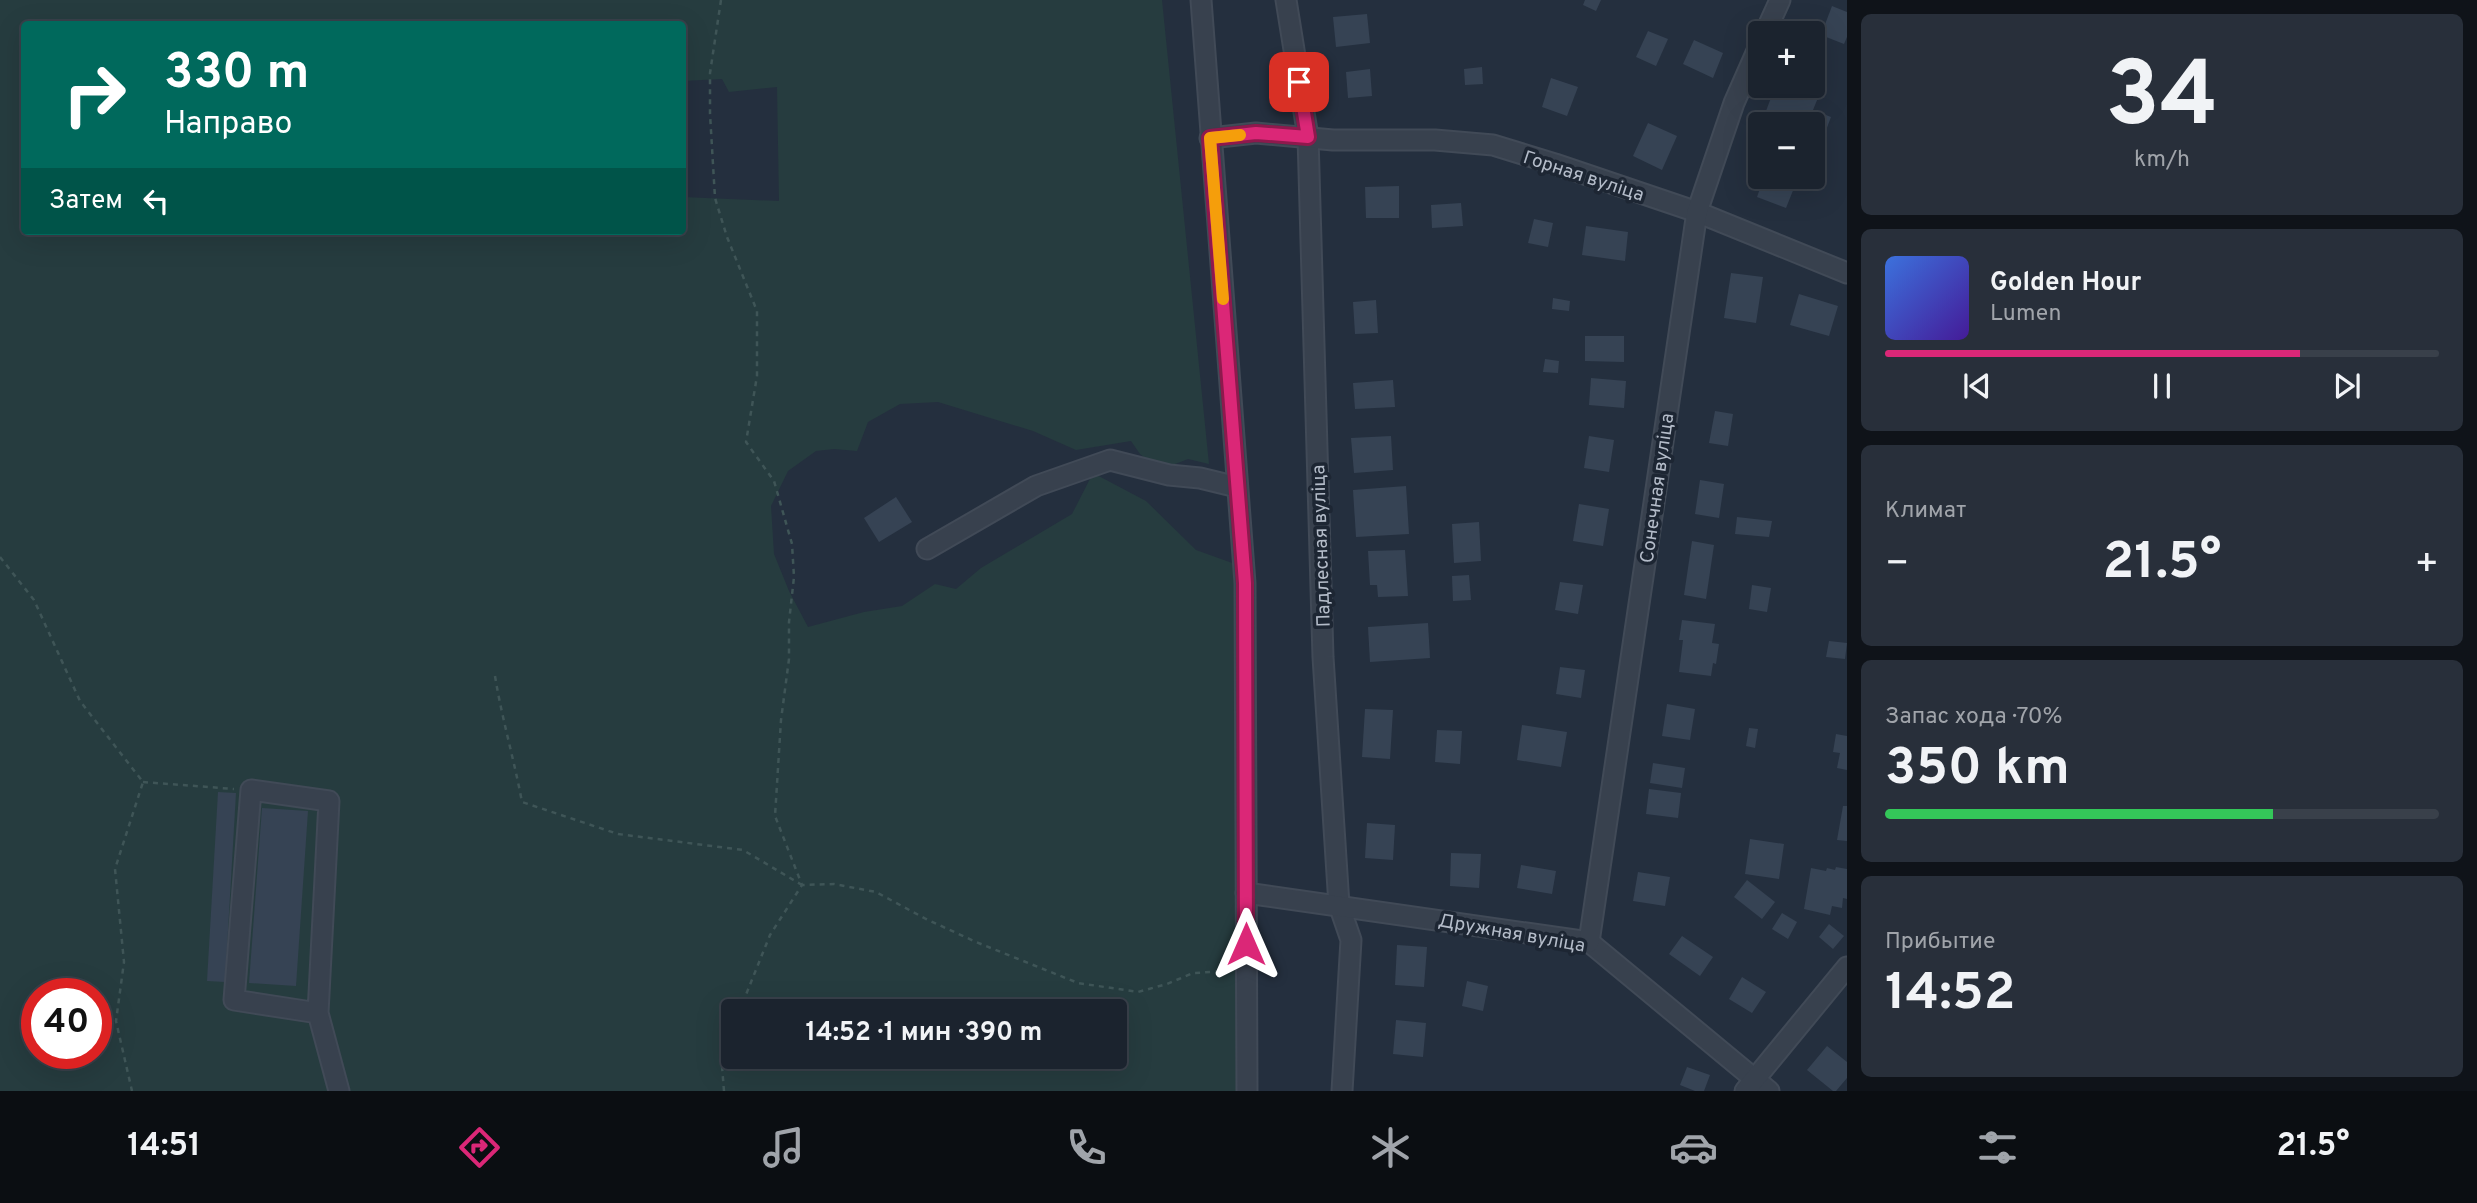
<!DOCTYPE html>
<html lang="ru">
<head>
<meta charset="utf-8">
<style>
	:root { --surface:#1b232e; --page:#282f3a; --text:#f1f3f6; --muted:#a0a4aa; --line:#39404a; --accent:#db2777 }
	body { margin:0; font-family:Overpass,sans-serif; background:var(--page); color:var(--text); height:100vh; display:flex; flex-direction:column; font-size:26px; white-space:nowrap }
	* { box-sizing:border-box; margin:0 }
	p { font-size:23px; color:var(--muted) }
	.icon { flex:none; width:38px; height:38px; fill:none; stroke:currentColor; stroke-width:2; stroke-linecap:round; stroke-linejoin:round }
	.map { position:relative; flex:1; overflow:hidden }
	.drawer { display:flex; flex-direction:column; gap:14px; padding:14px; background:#0f1319; width:630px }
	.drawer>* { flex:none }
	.guide { position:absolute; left:21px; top:21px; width:665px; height:214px; border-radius:7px; box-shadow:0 7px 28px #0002,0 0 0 2px var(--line); background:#00695c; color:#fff; overflow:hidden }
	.buttons { position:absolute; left:1748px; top:21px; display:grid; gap:14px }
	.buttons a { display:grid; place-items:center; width:77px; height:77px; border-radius:7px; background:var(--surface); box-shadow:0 7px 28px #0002,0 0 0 2px var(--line); font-size:35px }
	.speed { position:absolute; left:21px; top:978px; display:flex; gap:14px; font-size:35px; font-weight:700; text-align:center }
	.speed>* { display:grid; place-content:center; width:91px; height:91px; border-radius:50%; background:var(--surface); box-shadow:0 7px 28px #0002,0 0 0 2px var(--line); line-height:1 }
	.speed .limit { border:10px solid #d22; background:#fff; color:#111 }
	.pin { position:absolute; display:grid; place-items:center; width:60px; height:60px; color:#fff; margin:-30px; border-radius:14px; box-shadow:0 4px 10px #0006 }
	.me { position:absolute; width:77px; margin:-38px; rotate:0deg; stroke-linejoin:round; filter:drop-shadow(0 0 5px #0008) }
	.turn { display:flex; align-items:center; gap:24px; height:147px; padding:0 28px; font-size:32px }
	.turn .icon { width:91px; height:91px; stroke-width:2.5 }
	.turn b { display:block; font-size:49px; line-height:60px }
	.then { display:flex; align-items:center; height:66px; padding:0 28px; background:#0003; gap:14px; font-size:26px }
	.big { font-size:52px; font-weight:700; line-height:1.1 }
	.drawer .card { flex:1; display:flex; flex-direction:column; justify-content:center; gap:10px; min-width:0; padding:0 24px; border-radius:10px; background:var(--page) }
	.drawer .dial { align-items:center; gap:0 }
	.dial b { font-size:91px; line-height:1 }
	.song { display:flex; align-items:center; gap:21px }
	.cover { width:84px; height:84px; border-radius:10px; background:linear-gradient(135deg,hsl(220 70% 55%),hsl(260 70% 35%)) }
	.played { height:7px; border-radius:4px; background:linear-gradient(90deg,var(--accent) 75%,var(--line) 75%) }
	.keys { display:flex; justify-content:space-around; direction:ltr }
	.heat { display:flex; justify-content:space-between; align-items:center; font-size:38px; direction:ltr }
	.charge { height:10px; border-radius:5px; background:linear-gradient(90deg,#34c759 70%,var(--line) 0) }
	.trip { position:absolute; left:721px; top:999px; width:406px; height:70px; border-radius:7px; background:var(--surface); box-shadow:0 7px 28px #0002,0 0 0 2px var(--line); font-weight:700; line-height:70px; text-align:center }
	.menu { display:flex; height:112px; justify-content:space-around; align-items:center; background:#0b0e12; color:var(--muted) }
	.menu .icon { width:49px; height:49px }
	.menu .active { color:var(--accent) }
	.menu b { font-size:32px; color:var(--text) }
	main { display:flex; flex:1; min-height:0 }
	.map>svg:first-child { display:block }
</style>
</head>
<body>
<main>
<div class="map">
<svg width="1847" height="1091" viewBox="0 0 1847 1091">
	<rect width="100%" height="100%" fill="#242f3e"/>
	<path fill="#263c3f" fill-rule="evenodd" d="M0,0h1162l47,464 -21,-5 -28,11 -20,-16 -9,-13 -55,9 -43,-19 -95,-29 -38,2 -32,18 -11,29 -23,-2 -18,2 -28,20 -17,35 3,48 15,37 19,36 56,-15 38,-6 33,-22 21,5 25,-21 91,-54 21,-41 53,28 50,49 39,14 2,527h-1237zM24,24h658l1,57 39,-2 7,13 48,-5 2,114 -96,-4 -1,34h-658zM37,994h59v60h-59zM733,1012h382v45h-382z"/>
	<g fill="#364354">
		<polygon points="1585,0 1601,0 1596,11 1583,5"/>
		<polygon points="1832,6 1847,12 1847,37 1844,44 1821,35"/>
		<polygon points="1367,14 1370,43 1336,47 1333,17"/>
		<polygon points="1648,31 1668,39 1656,66 1636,57"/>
		<polygon points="1694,40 1723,53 1713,78 1683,64"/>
		<polygon points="1482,67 1483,84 1465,85 1464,69"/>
		<polygon points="1370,69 1372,96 1348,98 1346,72"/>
		<polygon points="1551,78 1578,87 1567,116 1542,107"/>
		<polygon points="1813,79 1824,83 1813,110 1831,117 1825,133 1813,129 1813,124 1801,124 1766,111 1772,95 1788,100 1793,86 1813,86"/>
		<polygon points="1648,123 1677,136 1662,170 1633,156"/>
		<polygon points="1764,177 1780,177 1796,183 1786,208 1757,197"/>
		<polygon points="1399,186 1399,218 1366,218 1365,187"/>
		<polygon points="1461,203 1463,226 1432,228 1431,205"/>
		<polygon points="1534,219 1553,223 1548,247 1528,243"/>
		<polygon points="1586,226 1628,232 1625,261 1582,255"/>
		<polygon points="1731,273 1763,277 1756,323 1724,318"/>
		<polygon points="1799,294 1838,306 1829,336 1790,325"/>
		<polygon points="1553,298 1570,301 1569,311 1552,309"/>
		<polygon points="1376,300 1378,333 1355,334 1353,302"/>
		<polygon points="1585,336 1624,336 1624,362 1585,361"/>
		<polygon points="1545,359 1559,361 1558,373 1543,372"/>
		<polygon points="1591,378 1626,381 1624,408 1589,405"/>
		<polygon points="1393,380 1395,407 1355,409 1353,383"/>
		<polygon points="1715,411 1733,414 1728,446 1709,443"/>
		<polygon points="1391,436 1393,470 1354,473 1351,438"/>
		<polygon points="1589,436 1614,440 1609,472 1584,468"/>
		<polygon points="1700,480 1724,484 1719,518 1695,514"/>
		<polygon points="1406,486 1409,534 1356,537 1353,490"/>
		<polygon points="896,497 912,522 879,542 864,518"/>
		<polygon points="1579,504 1609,509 1603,546 1573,541"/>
		<polygon points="1737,517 1772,521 1769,537 1735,534"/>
		<polygon points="1479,522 1481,561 1454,563 1452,524"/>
		<polygon points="1692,541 1714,545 1706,599 1684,595"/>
		<polygon points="1405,550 1408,596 1378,597 1377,585 1370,585 1368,551"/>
		<polygon points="1469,575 1471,600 1453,601 1452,576"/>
		<polygon points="1560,582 1583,585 1578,614 1555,610"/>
		<polygon points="1752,585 1771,588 1767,612 1749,609"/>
		<polygon points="1682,620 1715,624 1712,643 1719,644 1716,664 1713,663 1711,676 1679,672 1683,640 1679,640"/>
		<polygon points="1428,623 1430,658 1370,662 1368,627"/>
		<polygon points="1829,641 1847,643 1845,659 1826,657"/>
		<polygon points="1560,667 1585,670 1581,698 1556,694"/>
		<polygon points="1667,704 1695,709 1690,740 1662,736"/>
		<polygon points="1365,709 1393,710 1390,759 1362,757"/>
		<polygon points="1522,725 1567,732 1561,767 1517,760"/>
		<polygon points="1749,728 1758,729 1755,748 1746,746"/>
		<polygon points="1437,730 1462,731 1460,764 1435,762"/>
		<polygon points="1836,734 1847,736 1847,770 1837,768 1840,753 1833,752"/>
		<polygon points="1653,763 1685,768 1682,788 1650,783"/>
		<polygon points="1649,789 1681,793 1678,818 1646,814"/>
		<polygon points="218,792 236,793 225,982 207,981"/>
		<polygon points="1843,806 1847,806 1847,841 1837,840"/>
		<polygon points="262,808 308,811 296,986 249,983"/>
		<polygon points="1367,823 1395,825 1393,860 1365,858"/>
		<polygon points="1750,839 1784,844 1779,879 1745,874"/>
		<polygon points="1451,853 1481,854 1479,888 1450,886"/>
		<polygon points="1521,865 1556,871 1552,894 1517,888"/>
		<polygon points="1836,867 1847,869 1847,899 1843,898 1842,908 1832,906 1830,915 1804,909 1811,868 1826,871 1827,868 1835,870"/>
		<polygon points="1638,872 1670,877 1665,906 1633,901"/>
		<polygon points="1747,880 1775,902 1762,919 1734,897"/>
		<polygon points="1782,913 1797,922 1788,939 1772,929"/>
		<polygon points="1829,924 1844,936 1833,949 1819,937"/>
		<polygon points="1682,936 1713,957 1700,976 1669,954"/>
		<polygon points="1397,945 1427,947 1424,987 1395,985"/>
		<polygon points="1742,977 1766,992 1752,1013 1729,999"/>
		<polygon points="1467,981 1488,986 1483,1011 1462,1006"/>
		<polygon points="1396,1020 1426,1023 1423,1057 1393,1054"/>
		<polygon points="1827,1046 1847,1062 1847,1078 1836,1091 1833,1091 1807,1070"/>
		<polygon points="1687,1067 1710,1075 1704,1091 1695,1091 1680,1085"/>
	</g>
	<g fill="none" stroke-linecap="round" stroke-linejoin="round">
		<g stroke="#414a57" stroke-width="23">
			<g id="minor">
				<polyline points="1201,0 1245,583 1247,1091"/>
				<polyline points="1286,0 1308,137 1323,657 1339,905 1351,940 1342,1091"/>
				<polyline points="1765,33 1780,0"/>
				<polyline points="1210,138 1256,133 1333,140 1435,140 1493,145 1555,164 1697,212 1847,273"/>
				<polyline points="927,549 1036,486 1110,460 1169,475 1200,478 1237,487"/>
				<polyline points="1246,893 1589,942 1769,1091"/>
				<polyline points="1589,942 1697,212 1734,103 1760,44"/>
				<polyline points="318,1013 234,1000 251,790 329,801 318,1013 339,1091"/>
				<polyline points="1745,1091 1847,967"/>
			</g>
		</g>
		<g stroke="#3f5557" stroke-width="2.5" stroke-dasharray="5 5" stroke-linecap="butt">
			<polyline points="721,0 710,73 710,114 715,198 727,237 757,311 757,376 746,442 774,481 792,544 794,577 789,622 789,659 781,720 775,816 802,885"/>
			<polyline points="0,557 34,600 80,701 143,782 115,869 124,962 116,1021 132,1091"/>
			<path d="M495,676c7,43 19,83 27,126l96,32 125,16 59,35"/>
			<polyline points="143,782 234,789"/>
			<polyline points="739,1012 770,935 802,885 834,884 876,892 926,919 976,942 1078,983 1138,992 1167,984 1193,973 1231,971"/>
			<polyline points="724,1091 721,1054 733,1025"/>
		</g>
		<use href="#minor" stroke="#38414e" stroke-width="19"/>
	</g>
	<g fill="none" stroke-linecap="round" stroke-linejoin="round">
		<g stroke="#8e194d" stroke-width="18">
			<polyline id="route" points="1246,944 1245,583 1210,138 1256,133 1308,137 1299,82"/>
		</g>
		<use href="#route" stroke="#db2777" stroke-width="12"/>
		<polyline stroke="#f59e0b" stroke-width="12" points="1223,299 1210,138 1240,135"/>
	</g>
	<g text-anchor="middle" stroke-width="7" stroke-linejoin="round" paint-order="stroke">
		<g font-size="19" fill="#b4bcc9" stroke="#1d2633">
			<text transform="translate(1584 175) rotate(18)" y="7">Горная вуліца</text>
			<text transform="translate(1656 488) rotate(-82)" y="7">Сонечная вуліца</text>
			<text transform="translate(1320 546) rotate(-92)" y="7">Падлесная вуліца</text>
			<text transform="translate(1512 932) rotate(10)" y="7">Дружная вуліца</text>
		</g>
	</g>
</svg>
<div class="buttons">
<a>+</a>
<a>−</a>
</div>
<div class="speed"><div class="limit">40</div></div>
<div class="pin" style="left:1299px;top:82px;background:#d93025"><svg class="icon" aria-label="arrive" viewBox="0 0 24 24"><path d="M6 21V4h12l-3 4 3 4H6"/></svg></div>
<svg class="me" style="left:1246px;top:944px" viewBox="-20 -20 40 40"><path d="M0-17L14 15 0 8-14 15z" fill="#db2777" stroke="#fff" stroke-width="4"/></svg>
<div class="trip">14:52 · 1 мин · 390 m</div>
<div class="guide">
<div class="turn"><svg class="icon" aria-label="right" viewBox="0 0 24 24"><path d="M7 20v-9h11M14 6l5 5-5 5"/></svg><div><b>330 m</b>Направо</div></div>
<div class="then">Затем<svg class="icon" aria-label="left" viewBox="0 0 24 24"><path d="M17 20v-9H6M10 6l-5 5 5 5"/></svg></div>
</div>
</div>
<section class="drawer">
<div class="card dial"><b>34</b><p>km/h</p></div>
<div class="card">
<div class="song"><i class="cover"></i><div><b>Golden Hour</b><p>Lumen</p></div></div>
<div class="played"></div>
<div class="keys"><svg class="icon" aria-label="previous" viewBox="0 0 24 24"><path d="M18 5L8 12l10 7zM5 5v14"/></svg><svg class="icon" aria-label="pause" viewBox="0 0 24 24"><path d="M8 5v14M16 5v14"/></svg><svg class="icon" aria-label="next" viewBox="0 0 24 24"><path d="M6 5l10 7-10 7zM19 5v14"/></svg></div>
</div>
<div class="card"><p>Климат</p>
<div class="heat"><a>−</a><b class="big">21.5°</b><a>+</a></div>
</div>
<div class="card"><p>Запас хода · 70%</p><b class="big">350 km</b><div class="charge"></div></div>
<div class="card"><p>Прибытие</p><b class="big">14:52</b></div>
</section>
</main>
<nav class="menu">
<b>14:51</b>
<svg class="icon active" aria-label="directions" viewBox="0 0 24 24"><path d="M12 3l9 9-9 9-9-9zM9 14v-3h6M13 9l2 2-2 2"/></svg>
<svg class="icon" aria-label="music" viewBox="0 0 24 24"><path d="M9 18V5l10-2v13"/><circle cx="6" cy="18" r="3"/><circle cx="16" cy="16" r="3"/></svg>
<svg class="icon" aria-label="phone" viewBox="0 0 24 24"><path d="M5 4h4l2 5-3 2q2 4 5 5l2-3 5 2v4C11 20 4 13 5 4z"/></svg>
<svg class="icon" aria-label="climate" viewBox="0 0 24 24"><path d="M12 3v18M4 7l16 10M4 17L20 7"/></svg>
<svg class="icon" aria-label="car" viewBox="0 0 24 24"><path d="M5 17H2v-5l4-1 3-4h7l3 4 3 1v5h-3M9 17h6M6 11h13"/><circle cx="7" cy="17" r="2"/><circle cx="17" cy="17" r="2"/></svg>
<svg class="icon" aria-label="filters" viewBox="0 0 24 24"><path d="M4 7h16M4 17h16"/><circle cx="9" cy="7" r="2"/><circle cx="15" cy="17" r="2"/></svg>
<b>21.5°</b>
</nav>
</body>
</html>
